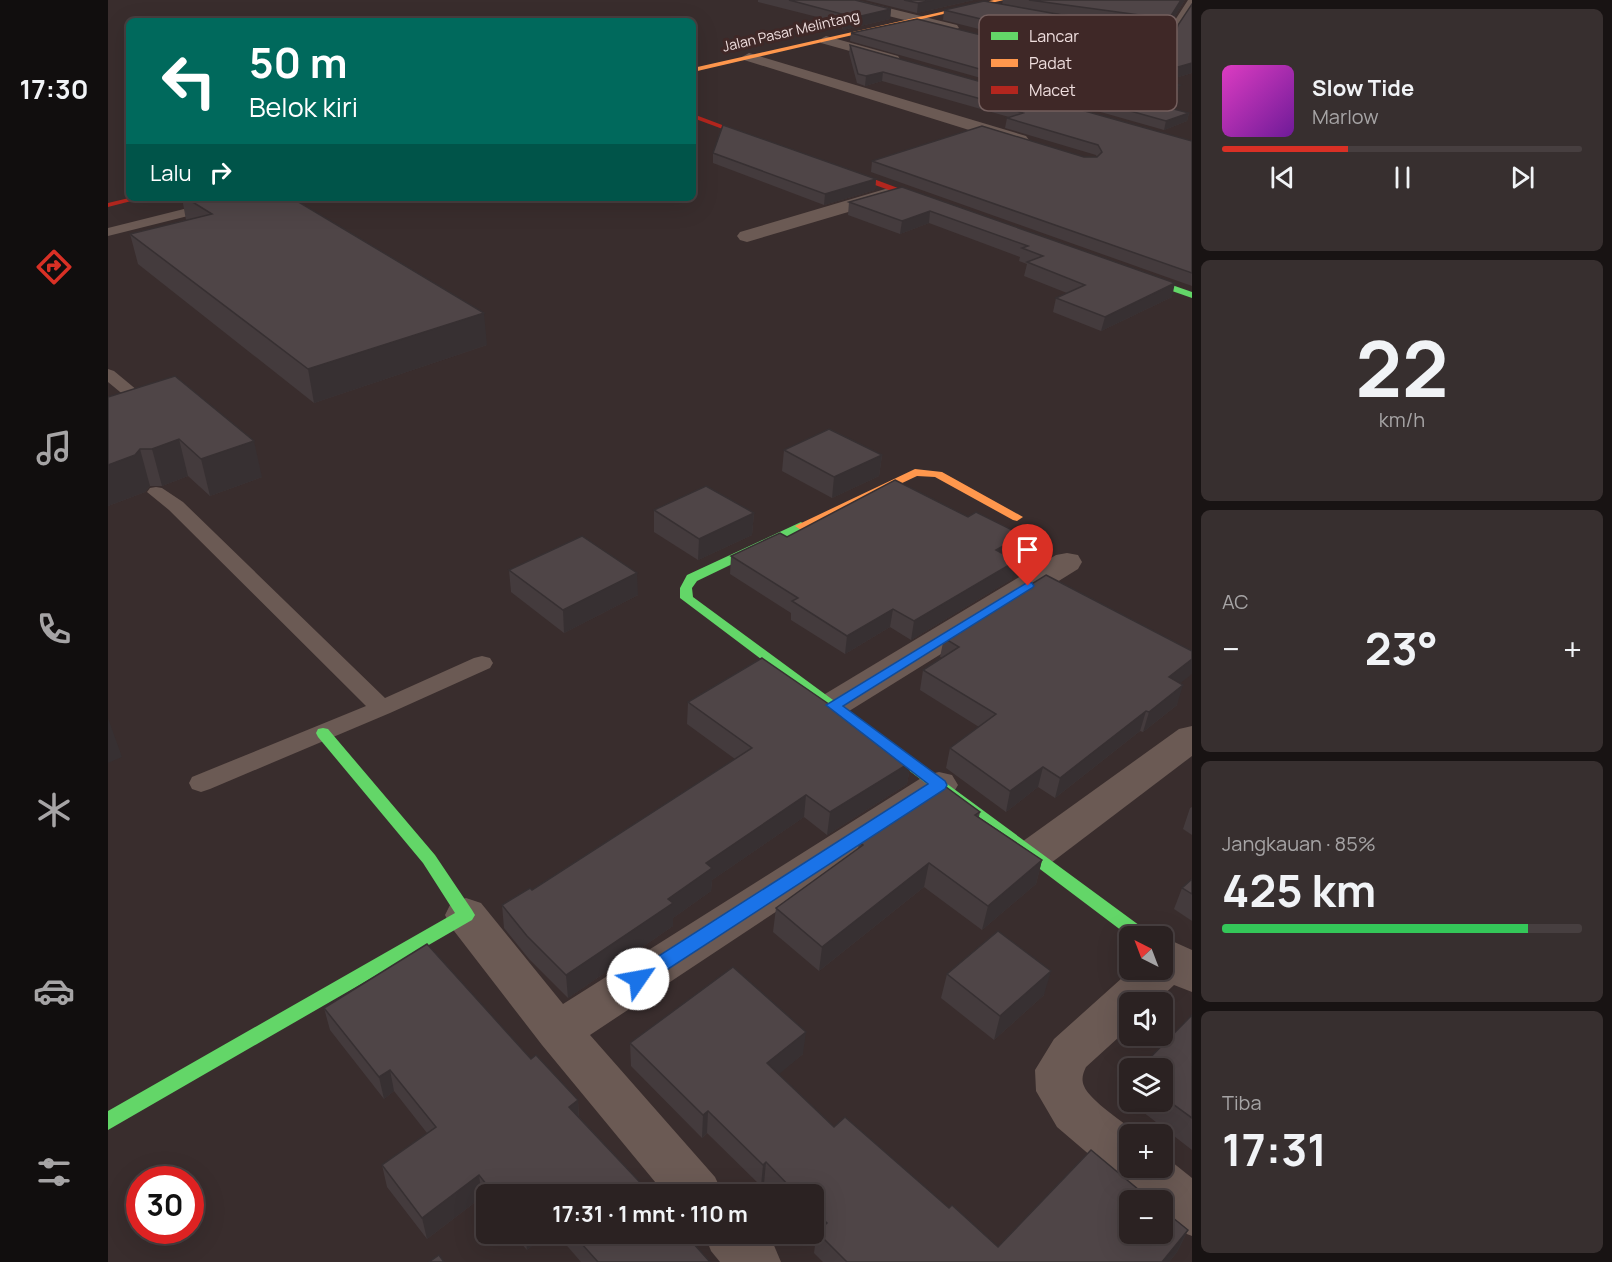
<!DOCTYPE html>
<html lang="id">
<head>
<meta charset="utf-8">
<style>
	:root { --surface:#2b2222; --page:#372f2f; --text:#f1f3f6; --muted:#a6a4a5; --line:#473f40; --accent:#d93025 }
	body { margin:0; font-family:Manrope,sans-serif; background:var(--page); color:var(--text); height:100vh; display:flex; flex-direction:column; font-size:22px; white-space:nowrap }
	* { box-sizing:border-box; margin:0 }
	p { font-size:20px; color:var(--muted) }
	.icon { flex:none; width:33px; height:33px; fill:none; stroke:currentColor; stroke-width:2; stroke-linecap:round; stroke-linejoin:round }
	.map { position:relative; flex:1; overflow:hidden }
	.side { display:flex; flex-direction:column; gap:9px; padding:9px; background:#181313; width:420px }
	.side>* { flex:none }
	.banner { position:absolute; left:18px; top:18px; width:570px; height:183px; border-radius:9px; box-shadow:0 6px 24px #0002,0 0 0 2px var(--line); background:#00695c; color:#fff; overflow:hidden }
	.needle { width:39px; rotate:318deg }
	.controls { position:absolute; left:1011px; top:926px; display:grid; gap:12px }
	.controls a { display:grid; place-items:center; width:54px; height:54px; border-radius:9px; background:var(--surface); box-shadow:0 6px 24px #0002,0 0 0 2px var(--line); font-size:30px }
	.speed { position:absolute; left:18px; top:1166px; display:flex; gap:12px; font-size:30px; font-weight:700; text-align:center }
	.speed>* { display:grid; place-content:center; width:78px; height:78px; border-radius:50%; background:var(--surface); box-shadow:0 6px 24px #0002,0 0 0 2px var(--line); line-height:1 }
	.speed .limit { border:9px solid #d22; background:#fff; color:#111 }
	.pin { position:absolute; display:grid; place-items:center; width:51px; height:51px; color:#fff; margin:-62px -26px; border-radius:50% 50% 50% 0; rotate:-45deg; box-shadow:0 0 6px #0007 }
	.pin .icon { rotate:45deg }
	.me { position:absolute; width:66px; margin:-33px; rotate:57deg; stroke-linejoin:round; filter:drop-shadow(0 0 4px #0008) }
	.turn { display:flex; align-items:center; gap:21px; height:126px; padding:0 24px; font-size:27px }
	.turn .icon { width:78px; height:78px; stroke-width:2.5 }
	.turn b { display:block; font-size:42px; line-height:51px }
	.then { display:flex; align-items:center; height:57px; padding:0 24px; background:#0003; gap:12px; font-size:22px }
	.big { font-size:45px; font-weight:700; line-height:1.1 }
	.side .widget { flex:1; display:flex; flex-direction:column; justify-content:center; gap:9px; min-width:0; padding:0 21px; border-radius:9px; background:var(--page) }
	.side .dial { align-items:center; gap:0 }
	.dial b { font-size:78px; line-height:1 }
	.song { display:flex; align-items:center; gap:18px }
	.cover { width:72px; height:72px; border-radius:9px; background:linear-gradient(135deg,hsl(310 70% 55%),hsl(280 70% 35%)) }
	.played { height:6px; border-radius:3px; background:linear-gradient(90deg,var(--accent) 35%,var(--line) 35%) }
	.keys { display:flex; justify-content:space-around; direction:ltr }
	.heat { display:flex; justify-content:space-between; align-items:center; font-size:33px; direction:ltr }
	.charge { height:9px; border-radius:4px; background:linear-gradient(90deg,#34c759 85%,var(--line) 0) }
	.trip { position:absolute; left:368px; top:1184px; width:348px; height:60px; border-radius:9px; background:var(--surface); box-shadow:0 6px 24px #0002,0 0 0 2px var(--line); font-weight:700; line-height:60px; text-align:center }
	main { display:flex; flex:1; min-height:0 }
	.dock { display:flex; flex-direction:column; width:108px; justify-content:space-around; align-items:center; background:#110e0e; color:var(--muted) }
	.dock .icon { width:42px; height:42px }
	.dock .on { color:var(--accent) }
	.dock b { font-size:27px; color:var(--text) }
	.map>svg:first-child { display:block }
</style>
</head>
<body>
<main>
<nav class="dock">
<b>17:30</b>
<svg class="icon on" aria-label="directions" viewBox="0 0 24 24"><path d="M12 3l9 9-9 9-9-9zM9 14v-3h6M13 9l2 2-2 2"/></svg>
<svg class="icon" aria-label="music" viewBox="0 0 24 24"><path d="M9 18V5l10-2v13"/><circle cx="6" cy="18" r="3"/><circle cx="16" cy="16" r="3"/></svg>
<svg class="icon" aria-label="phone" viewBox="0 0 24 24"><path d="M5 4h4l2 5-3 2q2 4 5 5l2-3 5 2v4C11 20 4 13 5 4z"/></svg>
<svg class="icon" aria-label="climate" viewBox="0 0 24 24"><path d="M12 3v18M4 7l16 10M4 17L20 7"/></svg>
<svg class="icon" aria-label="car" viewBox="0 0 24 24"><path d="M5 17H2v-5l4-1 3-4h7l3 4 3 1v5h-3M9 17h6M6 11h13"/><circle cx="7" cy="17" r="2"/><circle cx="17" cy="17" r="2"/></svg>
<svg class="icon" aria-label="filters" viewBox="0 0 24 24"><path d="M4 7h16M4 17h16"/><circle cx="9" cy="7" r="2"/><circle cx="15" cy="17" r="2"/></svg>
</nav>
<div class="map">
<svg width="1084" height="1262" viewBox="0 0 1084 1262">
	<rect width="100%" height="100%" fill="#392d2d"/>
	<g fill="none" stroke-linecap="round" stroke-linejoin="round">
		<g fill="#6b5a54" fill-rule="evenodd">
			<polygon points="1080,0 1084,0 1084,6 1060,48 1053,46 1057,36 1027,33 1023,30 1027,27 1060,31"/>
			<polygon points="84,207 90,211 88,214 0,236 0,228"/>
			<polygon points="0,369 6,371 47,405 49,408 47,411 35,411 0,382"/>
			<polygon points="48,487 54,488 75,502 277,698 366,658 374,656 382,658 385,663 382,668 282,713 102,789 93,792 84,789 81,783 84,777 258,706 61,510 39,492 42,488"/>
		</g>
		<g fill="#6b5a54" fill-rule="evenodd">
			<polygon points="727,0 748,0 849,25 851,28 844,32 729,3"/>
			<polygon points="718,36 790,56 792,59 785,63 713,43 711,40"/>
			<polygon points="641,53 918,136 921,140 918,144 906,144 636,60 634,57"/>
			<polygon points="784,187 791,189 793,193 791,197 639,242 632,240 629,236 632,232"/>
			<polygon points="959,553 970,555 974,562 970,569 738,713 725,717 712,713 707,705 712,697 948,555"/>
			<polygon points="1084,726 1084,756 939,866 925,870 911,866 905,855 911,844 1071,729"/>
			<polygon points="831,772 844,775 850,785 844,795 482,1035 607,1177 615,1194 557,1194 434,1045 343,927 337,915 343,903 358,898 373,903 455,1004 818,775"/>
			<path d="M1064,941l20,9v42l-18,-7 -18,17h-26v25l-44,40c-3,6 -5,12 -2,19 6,15 41,37 54,48h-8v33h32v-13l30,24v58l-18,-7 -12,-10v-19h-21l-19,-16 -3,-7 -7,-3 -55,-47 -21,-36 -1,-21 19,-31 78,-70h30v-25z"/>
			<polygon points="596,1233 656,1233 665,1243 673,1262 612,1262 603,1251"/>
		</g>
		<g fill="#63d668" fill-rule="evenodd">
			<polygon points="1024,271 1084,292 1084,298 1021,276 1020,274"/>
			<polygon points="693,522 699,526 697,529 589,581 584,588 585,597 1039,931 1042,936 1022,937 572,598 572,588 579,575"/>
			<polygon points="215,728 220,729 327,855 364,910 367,915 364,920 0,1130 0,1111 347,913 315,863 210,737 208,733 210,729"/>
		</g>
		<g fill="#ff974d" fill-rule="evenodd">
			<polygon points="886,0 896,0 585,72 585,68"/>
			<polygon points="807,469 834,472 915,517 909,521 905,520 827,477 809,476 697,529 693,530 687,526"/>
		</g>
		<g fill="#b3261e" fill-rule="evenodd">
			<polygon points="585,114 659,142 661,143 655,144 585,118"/>
			<polygon points="722,165 728,165 833,204 826,206 722,169"/>
			<polygon points="21,198 35,198 0,207 0,203"/>
		</g>
	</g>
	<g fill="#443b3d" fill-rule="evenodd">
		<polygon points="650,0 747,0 783,9 782,19 735,30 733,23 650,2"/>
		<polygon points="757,0 866,0 809,13"/>
		<path d="M895,0h182l-18,29 -3,-1 -4,15 7,3 6,-4 19,-38v69l-17,5 -232,-58 1,-10 58,-6zM935,12l50,6 54,8 -62,-7z"/>
		<polygon points="743,33 1070,93 1049,100 1048,105 1081,113 1079,121 1056,130 742,41"/>
		<polygon points="742,45 1084,141 1084,286 763,172 764,161 989,157 988,155 897,128 899,118 901,117 774,81 757,86 749,83 741,53"/>
		<polygon points="605,153 768,179 767,190 716,205 605,163"/>
		<polygon points="794,187 1064,297 993,331 945,312 948,298 959,293 916,276 919,264 911,261 912,257 821,223 792,234 740,215 741,202"/>
		<polygon points="74,198 184,198 379,345 206,403 30,264 22,234 78,220"/>
		<polygon points="0,397 154,477 102,496 80,476 54,486 42,486 37,492 0,506"/>
		<polygon points="676,450 774,455 771,476 724,498 674,471"/>
		<polygon points="546,510 646,513 644,535 590,560 546,532"/>
		<polygon points="679,537 910,552 902,557 904,579 803,640 782,627 737,654 683,620 683,613 622,574 623,556"/>
		<polygon points="401,570 530,595 456,633 403,592"/>
		<polygon points="836,638 1084,651 1084,672 1072,683 1069,705 1035,732 1032,731 947,798 930,787 898,812 838,768 842,748 871,727 812,690 815,670 834,658 832,657"/>
		<polygon points="580,702 803,762 799,784 719,835 696,817 604,880 603,891 565,918 565,926 460,998 421,959 396,928 394,905 424,890 627,759 579,724"/>
		<polygon points="1084,807 1084,835 1075,829 1082,808"/>
		<polygon points="872,812 871,817 934,860 928,884 874,930 816,887 711,971 665,932 668,908 750,849 751,842 754,840 755,835"/>
		<polygon points="1084,879 1084,921 1066,909 1074,888"/>
		<polygon points="839,974 936,995 886,1040 833,998"/>
		<polygon points="216,1008 423,1059 470,1100 471,1117 543,1194 378,1194 378,1202 374,1197 319,1239 279,1187 274,1165 319,1133 286,1091 276,1099 222,1030"/>
		<polygon points="1084,1015 1084,1150 1017,1098 1022,1086 1022,1101 1054,1101 1054,1068"/>
		<polygon points="522,1043 695,1054 670,1074 726,1127 841,1208 890,1247 1080,1230 1069,1252 1061,1262 715,1262 706,1253 708,1238 704,1233 705,1233 705,1194 665,1194 656,1184 653,1186 599,1133 594,1138 523,1066"/>
		<polygon points="404,1233 439,1233 419,1250"/>
		<polygon points="448,1233 576,1233 602,1262 473,1262"/>
	</g>
	<g fill="#373032">
		<polygon points="825,0 866,0 809,13 810,3"/>
		<polygon points="1073,0 1077,0 1059,29 1061,19"/>
		<polygon points="783,9 782,19 735,30 736,20"/>
		<polygon points="1084,63 1084,73 1067,78 1070,67"/>
		<polygon points="775,72 774,81 757,86 758,76"/>
		<polygon points="1072,85 1070,93 1049,100 1048,107 1038,111 1039,96"/>
		<polygon points="1081,113 1079,121 1056,130 1058,121"/>
		<polygon points="768,179 767,190 716,205 717,194"/>
		<polygon points="822,211 821,223 792,234 794,221"/>
		<polygon points="1067,283 1064,297 993,331 997,317"/>
		<polygon points="376,313 379,345 206,403 200,369"/>
		<polygon points="71,439 80,476 54,486 44,449"/>
		<polygon points="146,441 154,477 102,496 93,459"/>
		<polygon points="32,449 42,486 37,492 0,506 0,465"/>
		<polygon points="774,455 771,476 724,498 726,477"/>
		<polygon points="646,513 644,535 590,560 591,539"/>
		<polygon points="914,535 910,552 884,568 888,550"/>
		<polygon points="908,561 904,579 803,640 806,621"/>
		<polygon points="529,573 530,595 456,633 455,610"/>
		<polygon points="785,609 782,627 737,654 739,636"/>
		<polygon points="1084,659 1084,674 1055,697 1061,677"/>
		<polygon points="1075,685 1069,705 1035,732 1041,712"/>
		<polygon points="1038,711 1032,731 947,798 952,778"/>
		<polygon points="0,718 14,757 0,763"/>
		<polygon points="803,762 799,784 719,835 722,812"/>
		<polygon points="935,767 930,787 898,812 902,791"/>
		<polygon points="698,795 696,817 604,880 603,891 565,918 565,926 460,998 458,975 560,899 598,863"/>
		<polygon points="934,860 928,884 874,930 880,906"/>
		<polygon points="821,863 816,887 711,971 714,947"/>
		<polygon points="943,971 936,995 886,1040 892,1016"/>
		<polygon points="698,1032 695,1054 657,1086 659,1063"/>
		<polygon points="282,1070 286,1091 276,1099 271,1077"/>
		<polygon points="470,1100 471,1122 461,1107"/>
		<polygon points="600,1111 599,1133 594,1138 595,1115"/>
		<polygon points="658,1162 656,1184 653,1186 655,1165"/>
		<polygon points="371,1175 374,1197 319,1239 314,1218"/>
		<polygon points="1080,1230 1069,1252 1061,1262 1054,1262"/>
		<polygon points="417,1233 439,1233 419,1250"/>
	</g>
	<g fill="#4f4547" stroke="#373032" stroke-width="1.5">
		<polygon points="681,0 747,0 783,9 736,20 734,14"/>
		<polygon points="796,0 825,0 810,3"/>
		<polygon points="921,0 1073,0 1061,19"/>
		<polygon points="876,1 977,19 1056,28 1050,42 1059,46 1065,42 1070,25 1084,4 1084,63 1070,67 836,10"/>
		<polygon points="809,19 1072,85 1039,96 1050,99 1039,102 1081,113 1058,121 743,33"/>
		<polygon points="742,45 1084,141 1084,273 764,161 874,126 976,157 989,157 994,152 990,145 899,118 915,113 903,109 906,108 775,72 758,76 750,74"/>
		<polygon points="615,125 768,179 717,194 605,153"/>
		<polygon points="794,187 1067,283 997,317 948,298 977,285 919,262 935,256 914,248 920,246 822,211 794,221 741,202"/>
		<polygon points="78,198 184,198 376,313 200,369 22,234 104,214"/>
		<polygon points="67,376 146,441 93,459 71,439 44,449 32,449 27,455 0,465 0,397"/>
		<polygon points="721,429 774,455 726,477 676,450"/>
		<polygon points="787,480 860,517 868,512 914,535 888,550 908,561 806,621 785,609 739,636 684,601 690,598 623,556 672,533 679,537"/>
		<polygon points="598,486 646,513 591,539 546,510"/>
		<polygon points="474,536 529,573 455,610 401,570"/>
		<polygon points="938,575 1084,651 1084,659 1061,677 1075,685 1041,712 1038,711 952,778 935,767 902,791 842,748 888,714 815,670 851,647 836,638"/>
		<polygon points="654,658 728,709 730,708 803,762 722,812 698,795 598,863 604,868 560,899 565,903 458,975 419,936 394,905 422,888 424,890 644,748 580,702"/>
		<polygon points="834,784 872,812 867,815 934,860 880,906 821,863 714,947 668,908 755,845 751,842 758,837 755,835"/>
		<polygon points="1084,879 1084,894 1074,888"/>
		<polygon points="890,931 943,971 892,1016 839,974"/>
		<polygon points="319,944 423,1059 428,1055 470,1100 461,1107 543,1194 386,1194 371,1175 314,1218 274,1165 328,1127 282,1070 271,1077 216,1008"/>
		<polygon points="625,967 698,1032 659,1063 726,1127 737,1117 841,1208 844,1205 890,1247 983,1150 1043,1200 1022,1200 1022,1233 1054,1233 1054,1209 1080,1230 1054,1262 739,1262 709,1232 719,1223 705,1210 705,1194 689,1194 658,1162 655,1165 600,1111 595,1115 522,1043"/>
		<polygon points="1084,1015 1084,1118 1054,1096 1054,1068 1032,1068"/>
		<polygon points="464,1233 576,1233 602,1262 490,1262"/>
		<polygon points="331,1255 336,1262 321,1262"/>
	</g>
	<polygon fill="#1a73e8" stroke="#114b97" stroke-width="1.5" points="920,582 924,583 926,586 924,588 735,706 837,781 839,785 837,789 537,984 530,986 524,984 521,979 524,973 820,784 718,705"/>
	<g text-anchor="middle" stroke-width="6" stroke-linejoin="round" paint-order="stroke">
		<g font-size="14" fill="#efdede" stroke="#3f2827">
			<text transform="translate(683 31) rotate(-13)" y="5">Jalan Pasar Melintang</text>
		</g>
	</g>
	<rect x="871" y="15" width="198" height="96" rx="9" fill="#3f2827" stroke="#745f5e" stroke-width="1.5"/>
	<rect x="883" y="32" width="27" height="8" fill="#63d668"/>
	<rect x="883" y="59" width="27" height="8" fill="#ff974d"/>
	<rect x="883" y="86" width="27" height="8" fill="#b3261e"/>
	<g font-size="16" fill="#efdede">
		<text x="921" y="42">Lancar</text>
		<text x="921" y="69">Padat</text>
		<text x="921" y="96">Macet</text>
	</g>
</svg>
<div class="controls">
<a><svg class="needle" viewBox="-14 -14 28 28"><path d="M0-13l5 13h-10z" fill="#e53935"/><path d="M0 13l5-13h-10z" fill="#a6a4a5"/></svg></a>
<a><svg class="icon" aria-label="sound" viewBox="0 0 24 24"><path d="M4 9h4l5-4v14l-5-4H4zM17 9q2 3 0 6"/></svg></a>
<a><svg class="icon" aria-label="layers" viewBox="0 0 24 24"><path d="M12 4l9 5-9 5-9-5zM3 14l9 5 9-5"/></svg></a>
<a>+</a>
<a>−</a>
</div>
<div class="speed"><div class="limit">30</div></div>
<div class="pin" style="left:920px;top:586px;background:#d93025"><svg class="icon" aria-label="arrive" viewBox="0 0 24 24"><path d="M6 21V4h12l-3 4 3 4H6"/></svg></div>
<svg class="me" style="left:530px;top:979px" viewBox="-20 -20 40 40"><circle r="19" fill="#fff"/><path d="M0-13L10 11 0 6-10 11z" fill="#1a73e8"/></svg>
<div class="trip">17:31 · 1 mnt · 110 m</div>
<div class="banner">
<div class="turn"><svg class="icon" aria-label="left" viewBox="0 0 24 24"><path d="M17 20v-9H6M10 6l-5 5 5 5"/></svg><div><b>50 m</b>Belok kiri</div></div>
<div class="then">Lalu<svg class="icon" aria-label="right" viewBox="0 0 24 24"><path d="M7 20v-9h11M14 6l5 5-5 5"/></svg></div>
</div>
</div>
<section class="side">
<div class="widget">
<div class="song"><i class="cover"></i><div><b>Slow Tide</b><p>Marlow</p></div></div>
<div class="played"></div>
<div class="keys"><svg class="icon" aria-label="previous" viewBox="0 0 24 24"><path d="M18 5L8 12l10 7zM5 5v14"/></svg><svg class="icon" aria-label="pause" viewBox="0 0 24 24"><path d="M8 5v14M16 5v14"/></svg><svg class="icon" aria-label="next" viewBox="0 0 24 24"><path d="M6 5l10 7-10 7zM19 5v14"/></svg></div>
</div>
<div class="widget dial"><b>22</b><p>km/h</p></div>
<div class="widget"><p>AC</p>
<div class="heat"><a>−</a><b class="big">23°</b><a>+</a></div>
</div>
<div class="widget"><p>Jangkauan · 85%</p><b class="big">425 km</b><div class="charge"></div></div>
<div class="widget"><p>Tiba</p><b class="big">17:31</b></div>
</section>
</main>
</body>
</html>
